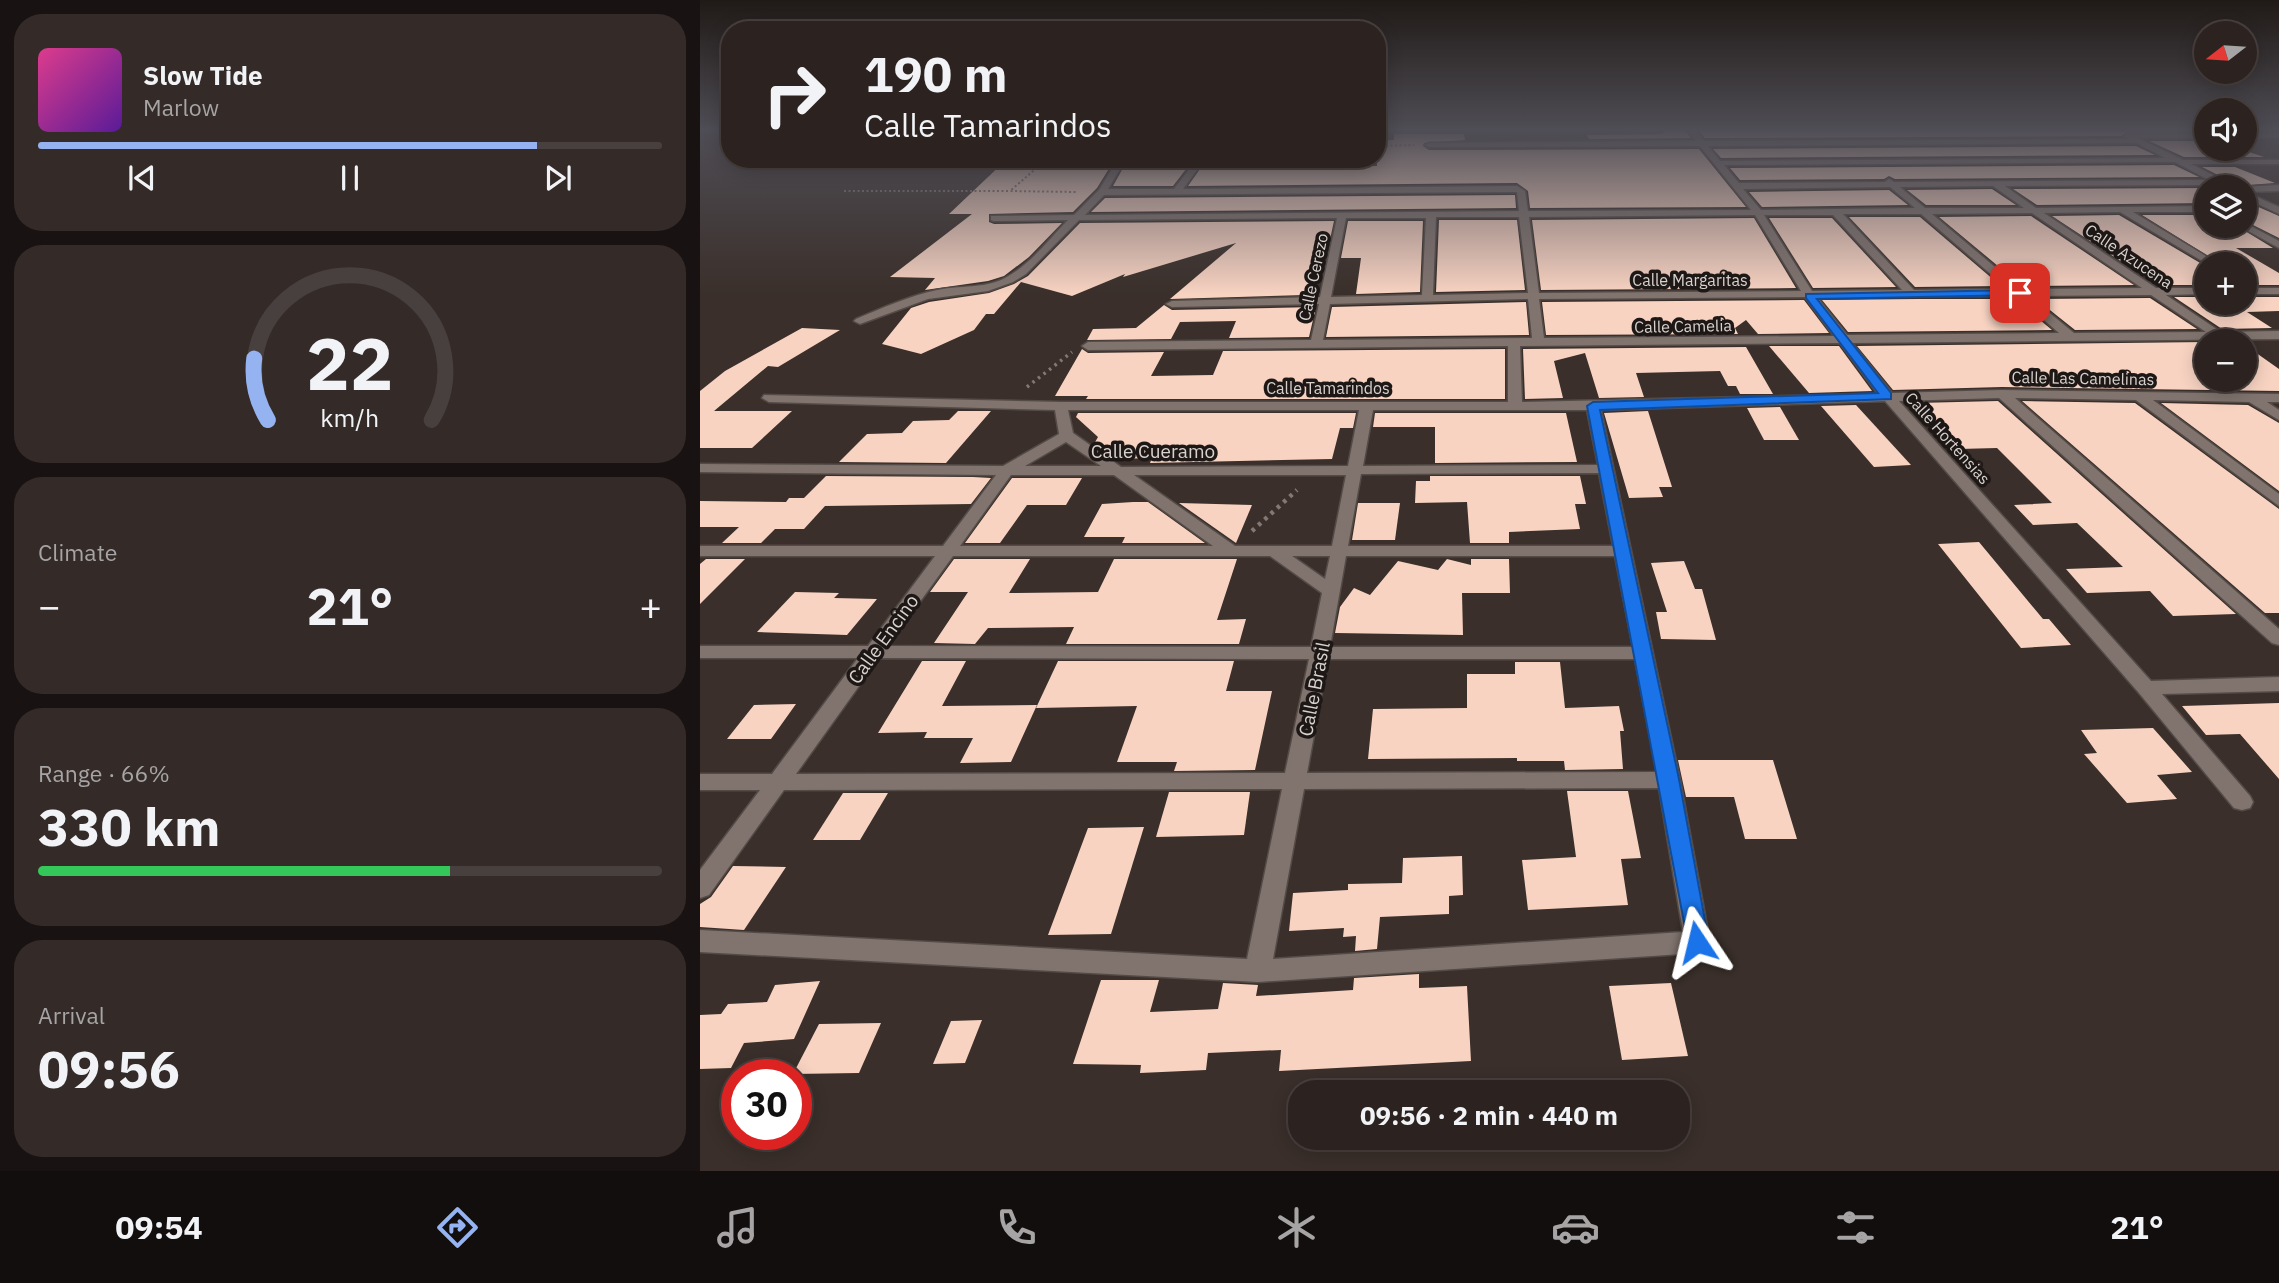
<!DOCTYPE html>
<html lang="en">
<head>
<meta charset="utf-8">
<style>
	:root { --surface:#2c2320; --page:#342b29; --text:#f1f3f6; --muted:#a6a4a5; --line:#48403e; --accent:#95b2f1 }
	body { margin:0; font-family:"IBM Plex Sans",sans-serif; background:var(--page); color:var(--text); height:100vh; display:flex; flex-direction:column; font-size:26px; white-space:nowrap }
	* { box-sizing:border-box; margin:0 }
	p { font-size:23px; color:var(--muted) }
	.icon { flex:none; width:38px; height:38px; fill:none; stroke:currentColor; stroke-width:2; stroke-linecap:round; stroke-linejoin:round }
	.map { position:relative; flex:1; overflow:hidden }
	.side { display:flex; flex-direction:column; gap:14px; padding:14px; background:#181312; width:700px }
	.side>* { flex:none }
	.hud { position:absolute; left:21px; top:21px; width:665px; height:147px; border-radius:28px; box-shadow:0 4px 18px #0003,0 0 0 2px var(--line); background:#2c2320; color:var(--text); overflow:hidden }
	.needle { width:46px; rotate:253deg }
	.tools { position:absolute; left:1494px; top:21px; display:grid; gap:14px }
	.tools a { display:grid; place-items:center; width:63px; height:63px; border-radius:50%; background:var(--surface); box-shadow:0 4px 18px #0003,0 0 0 2px var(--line); font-size:35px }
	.speed { position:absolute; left:21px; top:1059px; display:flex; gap:14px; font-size:35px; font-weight:700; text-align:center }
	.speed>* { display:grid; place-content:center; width:91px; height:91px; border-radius:50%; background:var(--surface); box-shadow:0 4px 18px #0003,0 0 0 2px var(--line); line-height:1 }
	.speed .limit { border:10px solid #d22; background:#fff; color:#111 }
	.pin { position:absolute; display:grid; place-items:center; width:60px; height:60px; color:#fff; margin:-30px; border-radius:14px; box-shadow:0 4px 10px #0006 }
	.me { position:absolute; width:77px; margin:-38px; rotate:350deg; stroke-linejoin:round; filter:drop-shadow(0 0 5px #0008) }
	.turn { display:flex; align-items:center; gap:24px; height:147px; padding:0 28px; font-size:32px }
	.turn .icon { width:91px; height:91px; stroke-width:2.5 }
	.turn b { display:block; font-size:49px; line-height:60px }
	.big { font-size:52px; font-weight:700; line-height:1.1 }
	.side .widget { flex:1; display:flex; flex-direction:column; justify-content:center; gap:10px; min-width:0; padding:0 24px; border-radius:28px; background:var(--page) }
	.side .dial { align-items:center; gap:0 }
	.dial svg { height:182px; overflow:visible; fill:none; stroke:var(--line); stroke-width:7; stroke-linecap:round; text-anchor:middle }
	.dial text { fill:var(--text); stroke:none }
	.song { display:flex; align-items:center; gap:21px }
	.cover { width:84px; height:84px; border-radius:10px; background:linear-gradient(135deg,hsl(330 70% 55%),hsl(270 70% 35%)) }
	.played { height:7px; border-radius:4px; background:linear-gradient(90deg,var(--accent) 80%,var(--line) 80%) }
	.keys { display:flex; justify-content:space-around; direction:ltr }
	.heat { display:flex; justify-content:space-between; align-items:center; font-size:38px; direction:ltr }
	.charge { height:10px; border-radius:5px; background:linear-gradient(90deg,#34c759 66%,var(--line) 0) }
	.trip { position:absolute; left:588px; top:1080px; width:402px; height:70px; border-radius:28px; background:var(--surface); box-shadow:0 4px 18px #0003,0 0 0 2px var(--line); font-weight:700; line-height:70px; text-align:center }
	.dock { display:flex; height:112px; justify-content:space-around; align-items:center; background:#120e0d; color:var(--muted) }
	.dock .icon { width:49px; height:49px }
	.dock .selected { color:var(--accent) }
	.dock b { font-size:32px; color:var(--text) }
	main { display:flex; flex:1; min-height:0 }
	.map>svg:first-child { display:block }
</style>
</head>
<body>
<main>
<section class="side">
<div class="widget">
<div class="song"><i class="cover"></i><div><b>Slow Tide</b><p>Marlow</p></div></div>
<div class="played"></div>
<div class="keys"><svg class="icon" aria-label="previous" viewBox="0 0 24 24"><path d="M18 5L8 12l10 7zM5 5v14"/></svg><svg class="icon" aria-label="pause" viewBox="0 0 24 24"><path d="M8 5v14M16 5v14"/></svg><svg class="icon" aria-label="next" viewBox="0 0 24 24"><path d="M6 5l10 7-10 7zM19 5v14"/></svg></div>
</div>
<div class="widget dial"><svg viewBox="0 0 100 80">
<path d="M14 69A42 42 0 1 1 86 69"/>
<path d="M14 69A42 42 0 0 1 8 42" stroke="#95b2f1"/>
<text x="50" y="56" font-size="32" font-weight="700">22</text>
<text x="50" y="72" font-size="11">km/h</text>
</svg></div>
<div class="widget"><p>Climate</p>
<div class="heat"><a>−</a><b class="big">21°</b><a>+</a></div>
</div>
<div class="widget"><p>Range · 66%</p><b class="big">330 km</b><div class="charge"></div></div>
<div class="widget"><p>Arrival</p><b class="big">09:56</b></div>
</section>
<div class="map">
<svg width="1579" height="1171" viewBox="0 0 1579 1171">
	<rect width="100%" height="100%" fill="#3a2f2a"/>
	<g fill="#f8d3c2">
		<polygon points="965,131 985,131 991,138 889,139 887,135 962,134"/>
		<polygon points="999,131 1483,131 1428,131 1421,136 1005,138"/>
		<polygon points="694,134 764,134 765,140 724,143 723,146 729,150 999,149 1046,207 830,208 828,191 817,183 488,186 507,159 613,159 613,167 677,166 677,140 694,140"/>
		<polygon points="1449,141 1507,141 1507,149 1540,149 1564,157 1484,157"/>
		<polygon points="1436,146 1455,155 1021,158 1013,149"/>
		<polygon points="307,159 415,159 397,188 373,212 289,214 289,222 294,224 362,223 329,257 304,276 288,281 225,290 235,278 190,277 272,214 249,214"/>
		<polygon points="428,159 494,159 473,186 413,186"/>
		<polygon points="1474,165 1499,177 1195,179 1189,176 1184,179 1040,180 1030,168"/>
		<polygon points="1502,167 1535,167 1575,183 1521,187 1524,178"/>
		<polygon points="1507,188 1507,203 1337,205 1313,189"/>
		<polygon points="1292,189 1316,205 1226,205 1207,190"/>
		<polygon points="1189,190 1208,205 1062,207 1049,192"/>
		<polygon points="815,195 816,208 391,212 405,198"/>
		<polygon points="1545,201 1579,216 1579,238 1545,221"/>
		<polygon points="1419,215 1507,267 1507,285 1457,285 1352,216"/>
		<polygon points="1442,215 1507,215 1507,226 1537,226 1573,248 1536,248 1579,273 1579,285 1545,285 1545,264 1521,264"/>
		<polygon points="1331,216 1434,285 1322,286 1239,217"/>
		<polygon points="1149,217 1220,217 1301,286 1215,287"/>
		<polygon points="1054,218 1096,288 841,290 832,220"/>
		<polygon points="1069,218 1132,218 1196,287 1113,288"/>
		<polygon points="739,220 817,220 825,290 736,292"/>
		<polygon points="634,221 626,258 618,258 605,295 470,299 536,243 423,277 425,274 372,296 321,282 294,314 286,314 274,330 221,354 182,344 211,308 229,302 289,293 314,284 328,276 380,223"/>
		<polygon points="648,221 723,221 720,292 656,294 661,258 641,258"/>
		<polygon points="1474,297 1507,297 1507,303 1545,303 1545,297 1579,297 1579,311 1547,312 1572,328 1522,329"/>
		<polygon points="1450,298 1497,329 1375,330 1336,299"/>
		<polygon points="1218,299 1315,299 1352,330 1148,332 1122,300"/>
		<polygon points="1104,300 1129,333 1058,334 1046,320 1035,328 1038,334 846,335 842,302"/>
		<polygon points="826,302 829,335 626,337 632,307"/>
		<polygon points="464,305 472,310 616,307 609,337 529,338 536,321 480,322 471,339 387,340 393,329 436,328"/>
		<polygon points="102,328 140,330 78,367 68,366 14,411 92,411 52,448 0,448 0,391 25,371"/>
		<polygon points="1507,342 1507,380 1545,380 1545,345 1579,369 1579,391 1302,387 1193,390 1157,346"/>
		<polygon points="1069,346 1139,346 1172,391 1109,393"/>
		<polygon points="1046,347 1073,394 1040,394 1036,386 1028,386 1020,371 936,373 944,397 899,398 885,353 854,361 863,398 825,399 823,349"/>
		<polygon points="382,349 388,353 464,352 451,376 513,375 523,351 805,349 805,399 386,399 388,396 355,396"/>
		<polygon points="1298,401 1536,614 1473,616 1450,591 1387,593 1366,569 1423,567 1377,523 1333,525 1314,505 1352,503 1297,448 1259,449 1217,403"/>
		<polygon points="1322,401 1435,403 1579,509 1579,613 1565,613"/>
		<polygon points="1461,403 1548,405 1579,423 1579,491"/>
		<polygon points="1156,405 1211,465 1174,467 1121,406"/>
		<polygon points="1080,407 1099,440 1064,440 1047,408"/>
		<polygon points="258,411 291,411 246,463 139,462 167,434 202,433 213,421 249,420"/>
		<polygon points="948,411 972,487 959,487 963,497 929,498 904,413"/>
		<polygon points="378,413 656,413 653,428 640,428 632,459 450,463 452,458 414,459 394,444 398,437 376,417"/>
		<polygon points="675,413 866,413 877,462 735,463 735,427 673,427"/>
		<polygon points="126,476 273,477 291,478 271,504 125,506 104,529 75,529 61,543 22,543 39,527 0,527 0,501 86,502 89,498 104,498"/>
		<polygon points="730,476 880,476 886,504 875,504 880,529 809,532 809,543 770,543 767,502 715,503 716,481 730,481"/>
		<polygon points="312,478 382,478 366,505 327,505 300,543 265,543"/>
		<polygon points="433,502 448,502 505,543 422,543 425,537 384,537 402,504"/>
		<polygon points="479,503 552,505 536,543"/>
		<polygon points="658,503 700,503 695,540 652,540"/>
		<polygon points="1279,542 1343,619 1349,619 1371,645 1321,648 1238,544"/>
		<polygon points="6,559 45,559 0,604 0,564"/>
		<polygon points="254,559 330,559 309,593 398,592 414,559 537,559 517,620 546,619 539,644 366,644 374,627 288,628 275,644 234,643 268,592 230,592"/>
		<polygon points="747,559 771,565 771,559 809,559 810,593 762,593 763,635 635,633 640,607 654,588 670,595 698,561 738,570"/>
		<polygon points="984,561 995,589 1002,589 1016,640 961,639 956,612 967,612 951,563"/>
		<polygon points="95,592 139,593 134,598 177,599 147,635 57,632"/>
		<polygon points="222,661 266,661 242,706 337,705 311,762 260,763 273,738 224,738 227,732 178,733"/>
		<polygon points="358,661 534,661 526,691 572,691 555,770 474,771 477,762 417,762 437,706 336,708"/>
		<polygon points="815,662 860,662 865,708 919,706 924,731 920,731 923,769 865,770 864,761 817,761 817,758 668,759 673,709 767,708 767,674 815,674"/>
		<polygon points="1579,703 1579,779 1540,734 1506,735 1482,706"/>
		<polygon points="96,704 71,739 27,739 54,705"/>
		<polygon points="1453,728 1492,772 1457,775 1477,799 1427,803 1384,754 1397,753 1381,730"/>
		<polygon points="978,760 1073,760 1097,839 1045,839 1034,797 986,797"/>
		<polygon points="867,791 928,791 941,858 921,859 928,905 828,910 822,860 876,857"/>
		<polygon points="469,792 550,792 544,835 456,837"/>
		<polygon points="143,793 188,793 160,840 113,840"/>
		<polygon points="444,827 411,934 348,935 388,828"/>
		<polygon points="762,856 763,895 749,896 749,914 680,917 677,949 655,951 656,936 643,937 644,928 589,931 593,893 648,890 648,884 702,883 703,858"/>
		<polygon points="33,866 86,867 44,930 0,927 0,904 11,897"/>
		<polygon points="719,974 719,988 767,986 771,1061 579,1071 581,1050 508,1053 506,1070 440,1073 441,1065 373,1064 401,980 459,980 450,1012 518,1009 523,983 558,985 556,996 653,990 654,978"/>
		<polygon points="120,981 94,1039 44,1043 31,1068 0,1069 0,1015 21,1014 28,1004 67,1002 75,985"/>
		<polygon points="971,983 988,1056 922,1060 909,986"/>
		<polygon points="282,1020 265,1063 233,1064 251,1021"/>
		<polygon points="181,1023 159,1073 93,1074 119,1024"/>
	</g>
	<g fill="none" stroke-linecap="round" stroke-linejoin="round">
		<g stroke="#544b47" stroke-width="3">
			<g id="minor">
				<path d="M988,131h8l8,10 424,-2 -4,-3 4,-2h79v4h-69l45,22h96v4h-88l32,16 -3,5 -215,1 31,22 171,-2v6h-74l86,52h-12l-87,-52 -76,1 112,75h51v6l-41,1 55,37 58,-1v8l-427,4 40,50 110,-3 277,4v8h-12l12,8v10l-30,-18 -96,-2 126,94v12l-143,-106 -121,-2 264,231v16l-7,-2 -273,-245 -100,3 252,280 128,-4v14l-117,3 88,102 3,6 -3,6 -8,2 -8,-2 -95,-115 -254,-292 -284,9 79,370 30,162 -4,8 -9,3 -439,29 -558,-30v-22l547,29 35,-170 -498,1 -75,105 -9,3v-28l60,-80h-60v-16h72l86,-116h-158v-12h168l67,-90h-235v-10h243l53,-71 -296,-3v-8l303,2 56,-32 -4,-24 -286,-8 -7,-4 2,-3 297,7h447v-56l-420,4 -6,-4 6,-4 223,-2 8,-36 -147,3 -6,-3 6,-3 148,-4 17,-79 -258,2 -53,54 -13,8 -25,9 -60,8 -68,25 -6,-3 2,-2c26,-11 53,-23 81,-29 23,-5 47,-1 68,-12 25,-13 44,-39 63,-58l-74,1 -3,-1v-4l83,-1 25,-25 19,-31h8l-18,30h66l23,-30h8l-22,30 334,-3 8,5 3,20 223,-1 -51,-64 -271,1 -4,-2 4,-2 267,-2zM1437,143l28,15 -445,3 -12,-15zM1475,162l34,18 -315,2 -5,-3 -4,3 -146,1 -15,-18zM1293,186l31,22h-99l-25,-21zM1190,187l25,21 -154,2 -18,-21zM817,192l2,19 -434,4 19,-20zM1332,213l110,75 -121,1 -89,-75zM1143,214h78l87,75 -94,1zM1055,215l46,76 -262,2 -10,-76zM1064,215h69l69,75 -90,1zM736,217h83l9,76 -95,2zM646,218h80l-4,77 -91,2zM1451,295l55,37 -132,1 -45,-37zM1218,296h98l43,37 -212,2 -30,-38zM1105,297l29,39 -290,2 -5,-39zM828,299l4,39 -209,2 7,-36zM1140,343l38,51 -356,8 -2,-56zM368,410h291l-11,56 -227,1 -48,-34zM673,410h214l11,55 -235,1zM366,442l35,24h-76zM899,473l14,73h-265l13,-72zM311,475h103l99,71h-253zM434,475h212l-14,71h-97zM253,556h317l52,37 -11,54 -423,-1zM592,556h38l-5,23zM646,556h269l18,91h-303zM179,658l430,1 -24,114 -489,1zM628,659h307l22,113 -350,1zM959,788l24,144 -410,27 31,-170z"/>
				<polygon points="1579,133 1579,137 1545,138 1545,134"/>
				<polygon points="1579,185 1579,191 1546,192 1579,207 1579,214 1545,198 1545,187 1542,187"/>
				<polygon points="1545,223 1579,241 1579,248 1539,226"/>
				<rect x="1545" y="288" width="34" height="6"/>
			</g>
		</g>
		<g stroke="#827974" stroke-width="2" stroke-dasharray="2 2.5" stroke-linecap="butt">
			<polyline points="677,146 714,145"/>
			<polyline points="347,159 310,191 376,192"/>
			<polyline points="144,191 310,191"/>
		</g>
		<polyline stroke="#827974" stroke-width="3.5" stroke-dasharray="2.5 4.5" stroke-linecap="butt" points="327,387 372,352"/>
		<polyline stroke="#827974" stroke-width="4.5" stroke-dasharray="3.5 5" stroke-linecap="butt" points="552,531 597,490"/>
		<use href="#minor" fill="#81746f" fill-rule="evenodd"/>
	</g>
	<linearGradient id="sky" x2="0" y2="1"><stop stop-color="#201a17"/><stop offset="0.44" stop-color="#4f4d55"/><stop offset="1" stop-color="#4f4d55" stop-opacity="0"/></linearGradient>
	<rect width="1579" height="295" fill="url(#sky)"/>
	<polygon fill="#1a73e8" stroke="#114b97" stroke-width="2" points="1320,290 1323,295 1117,299 1191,393 1191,399 900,410 979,779 1009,942 1005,949 997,952 989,949 887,406 893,402 1178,393 1106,298 1106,294"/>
	<g text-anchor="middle" stroke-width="7" stroke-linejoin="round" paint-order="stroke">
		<g font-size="16" fill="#d8d1ce" stroke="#1d1816">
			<text transform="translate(1429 256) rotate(34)" y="6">Calle Azucena</text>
			<text transform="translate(613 277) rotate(-78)" y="6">Calle Cerezo</text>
			<text x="990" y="286">Calle Margaritas</text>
			<text transform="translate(983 326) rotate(-1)" y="6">Calle Camelia</text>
			<text transform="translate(1383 378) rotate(1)" y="6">Calle Las Camelinas</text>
			<text x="628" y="394">Calle Tamarindos</text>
			<text transform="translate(1248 438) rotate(48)" y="6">Calle Hortensias</text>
		</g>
		<g font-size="19" fill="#d8d1ce" stroke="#1d1816">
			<text x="453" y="458">Calle Cueramo</text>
			<text transform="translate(183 639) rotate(-54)" y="7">Calle Encino</text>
			<text transform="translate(614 689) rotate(-79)" y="7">Calle Brasil</text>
		</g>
	</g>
</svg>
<div class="tools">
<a><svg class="needle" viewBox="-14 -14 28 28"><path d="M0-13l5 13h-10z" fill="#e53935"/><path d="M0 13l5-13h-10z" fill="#a6a4a5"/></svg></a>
<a><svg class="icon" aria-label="sound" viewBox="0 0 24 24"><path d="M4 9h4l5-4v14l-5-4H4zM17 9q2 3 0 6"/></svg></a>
<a><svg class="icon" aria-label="layers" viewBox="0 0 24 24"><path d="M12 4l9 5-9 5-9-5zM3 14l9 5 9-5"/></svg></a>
<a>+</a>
<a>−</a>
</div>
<div class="speed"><div class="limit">30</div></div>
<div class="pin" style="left:1320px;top:293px;background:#d93025"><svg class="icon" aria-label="arrive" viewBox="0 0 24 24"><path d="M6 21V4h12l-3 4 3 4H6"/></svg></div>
<svg class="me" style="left:997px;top:942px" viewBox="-20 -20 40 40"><path d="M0-17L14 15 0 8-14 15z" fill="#1a73e8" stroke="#fff" stroke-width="4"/></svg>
<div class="trip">09:56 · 2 min · 440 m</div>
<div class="hud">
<div class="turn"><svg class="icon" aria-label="right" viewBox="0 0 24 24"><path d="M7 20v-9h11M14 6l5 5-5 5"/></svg><div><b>190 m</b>Calle Tamarindos</div></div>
</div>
</div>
</main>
<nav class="dock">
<b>09:54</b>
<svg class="icon selected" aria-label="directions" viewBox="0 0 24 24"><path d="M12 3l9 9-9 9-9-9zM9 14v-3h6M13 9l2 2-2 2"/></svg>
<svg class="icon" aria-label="music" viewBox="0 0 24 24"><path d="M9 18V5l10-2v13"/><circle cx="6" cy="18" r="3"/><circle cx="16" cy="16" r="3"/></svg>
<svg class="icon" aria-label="phone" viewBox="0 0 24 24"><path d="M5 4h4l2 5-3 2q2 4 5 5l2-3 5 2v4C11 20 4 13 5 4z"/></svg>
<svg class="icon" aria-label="climate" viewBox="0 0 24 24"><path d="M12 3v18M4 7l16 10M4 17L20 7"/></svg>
<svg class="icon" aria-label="car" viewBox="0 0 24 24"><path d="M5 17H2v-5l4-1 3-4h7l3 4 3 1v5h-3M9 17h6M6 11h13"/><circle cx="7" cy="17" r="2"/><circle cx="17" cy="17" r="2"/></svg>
<svg class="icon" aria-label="filters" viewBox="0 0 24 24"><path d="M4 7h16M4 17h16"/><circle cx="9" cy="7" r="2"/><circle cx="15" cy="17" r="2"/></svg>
<b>21°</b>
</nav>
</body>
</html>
